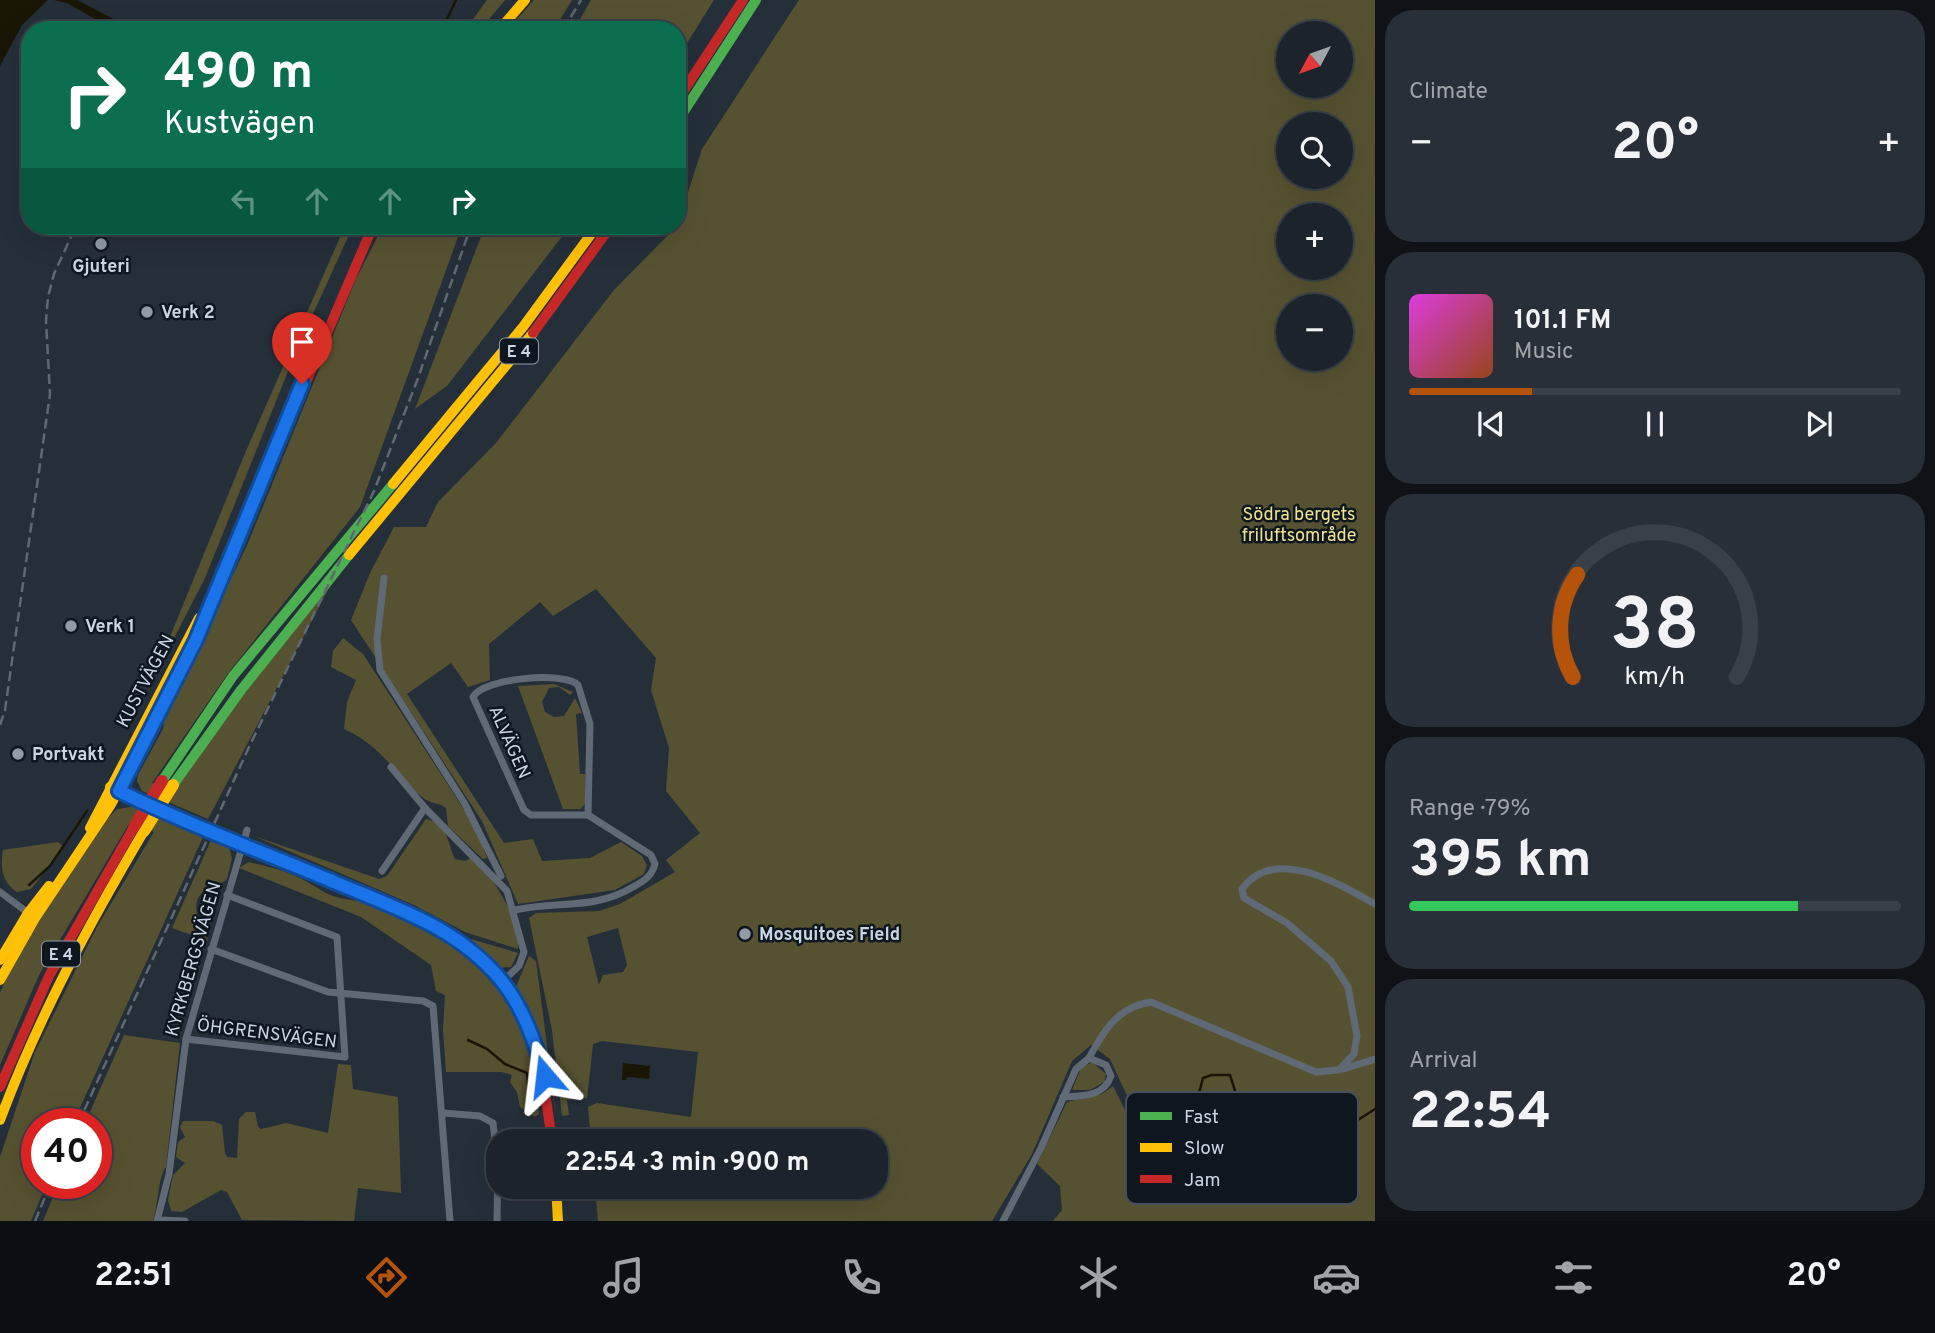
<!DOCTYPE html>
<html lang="en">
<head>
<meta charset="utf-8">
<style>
	:root { --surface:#1c232c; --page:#292f38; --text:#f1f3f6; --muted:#a0a4a9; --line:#3a4048; --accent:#b45309 }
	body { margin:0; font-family:Overpass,sans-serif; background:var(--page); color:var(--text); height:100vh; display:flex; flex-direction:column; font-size:26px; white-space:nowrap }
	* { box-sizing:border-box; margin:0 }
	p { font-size:23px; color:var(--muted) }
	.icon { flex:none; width:38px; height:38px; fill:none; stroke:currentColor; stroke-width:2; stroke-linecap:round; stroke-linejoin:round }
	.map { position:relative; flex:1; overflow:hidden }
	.panel { display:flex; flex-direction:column; gap:10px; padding:10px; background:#0f1318; width:560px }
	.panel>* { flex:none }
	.top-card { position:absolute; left:21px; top:21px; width:665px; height:214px; border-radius:28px; box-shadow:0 7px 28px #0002,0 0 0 2px var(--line); background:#0b6e4f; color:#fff; overflow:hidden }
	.needle { width:46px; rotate:229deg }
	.fabs { position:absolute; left:1276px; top:21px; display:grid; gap:14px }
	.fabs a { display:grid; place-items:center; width:77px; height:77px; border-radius:50%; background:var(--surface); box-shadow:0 7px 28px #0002,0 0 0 2px var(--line); font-size:35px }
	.speed { position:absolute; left:21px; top:1108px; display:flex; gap:14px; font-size:35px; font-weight:700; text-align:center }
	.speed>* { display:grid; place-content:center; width:91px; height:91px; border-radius:50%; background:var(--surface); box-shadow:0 7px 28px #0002,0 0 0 2px var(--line); line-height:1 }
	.speed .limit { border:10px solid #d22; background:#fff; color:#111 }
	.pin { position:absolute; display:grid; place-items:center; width:60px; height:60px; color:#fff; margin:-72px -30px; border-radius:50% 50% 50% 0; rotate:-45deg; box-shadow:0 0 7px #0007 }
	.pin .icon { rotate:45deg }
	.me { position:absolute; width:77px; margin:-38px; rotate:343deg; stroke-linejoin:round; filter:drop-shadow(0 0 5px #0008) }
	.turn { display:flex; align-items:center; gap:24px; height:147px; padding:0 28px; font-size:32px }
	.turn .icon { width:91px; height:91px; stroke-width:2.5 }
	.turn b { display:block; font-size:49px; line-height:60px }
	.lanes { display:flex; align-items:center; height:66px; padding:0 28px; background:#0003; justify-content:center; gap:35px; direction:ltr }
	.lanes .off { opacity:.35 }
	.big { font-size:52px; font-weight:700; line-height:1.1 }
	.panel .card { flex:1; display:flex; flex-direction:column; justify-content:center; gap:10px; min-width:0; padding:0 24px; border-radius:28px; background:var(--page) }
	.panel .dial { align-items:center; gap:0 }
	.dial svg { height:182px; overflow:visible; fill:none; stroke:var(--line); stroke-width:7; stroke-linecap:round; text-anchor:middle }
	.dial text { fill:var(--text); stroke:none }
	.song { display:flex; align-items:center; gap:21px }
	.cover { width:84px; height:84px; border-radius:10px; background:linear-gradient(135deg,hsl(300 70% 55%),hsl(20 70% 35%)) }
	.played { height:7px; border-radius:4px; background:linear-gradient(90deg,var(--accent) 25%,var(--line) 25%) }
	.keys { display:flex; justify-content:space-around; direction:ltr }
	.heat { display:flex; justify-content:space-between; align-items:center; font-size:38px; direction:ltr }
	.charge { height:10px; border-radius:5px; background:linear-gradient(90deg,#34c759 79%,var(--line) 0) }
	.trip { position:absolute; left:486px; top:1129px; width:402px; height:70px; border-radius:28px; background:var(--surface); box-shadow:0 7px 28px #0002,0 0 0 2px var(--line); font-weight:700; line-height:70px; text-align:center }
	.tabs { display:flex; height:112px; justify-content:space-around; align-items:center; background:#0b0e12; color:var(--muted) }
	.tabs .icon { width:49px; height:49px }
	.tabs .current { color:var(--accent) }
	.tabs b { font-size:32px; color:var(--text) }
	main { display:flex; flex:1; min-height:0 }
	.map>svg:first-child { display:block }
</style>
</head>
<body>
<main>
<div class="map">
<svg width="1375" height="1221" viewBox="0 0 1375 1221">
	<rect width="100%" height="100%" fill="#252f3a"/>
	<g fill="#565231" fill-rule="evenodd">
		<polygon points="487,0 505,0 480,30 465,30"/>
		<polygon points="534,0 572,0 554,30 507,30"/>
		<polygon points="591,0 714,0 677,59 677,30 574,30"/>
		<path d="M799,0h576v1221h-322l9,-11 -2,-24 -23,-22 30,-62 35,-8 11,-8 15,30 7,-3 -25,-54 -19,-14 -19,16 -40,93 -40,67h-394l-3,-34 282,-1v-45h-286l-3,-34 9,-4 94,14 7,-65 -96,-11 -9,3 -6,54 -20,2 2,15 -7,1 -10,-86 -23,-112 7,-5 63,-2 21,-7 55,-32 -9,-12 34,-27 -34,-42 3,-43 -18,-58 5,-32 -60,-69 -43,27 -13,-14 -51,42 1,36 -22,7 -17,-24 -44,31 97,149 29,-4 9,22 48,-3 31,-16 21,14 5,9 -3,9 -29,16 -97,14 -36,-83 -131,-201 19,-47 24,-46h32l12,-25 58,-59 118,-153 63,-64 25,-77zM1288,33h52v53h-52zM1288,124h52v53h-52zM1288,215h52v53h-52zM1288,306h52v53h-52zM618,928l9,37 -4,7 -20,3 -4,10 -12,-48z"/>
		<polygon points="345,226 353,226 297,349 205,578 151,683 246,451"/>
		<polygon points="383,226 462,226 360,507 229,672 152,783 171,792 236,700 330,586 208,819 142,791 137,781 138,775 163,729 164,720 248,543 356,279"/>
		<polygon points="485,226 570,226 447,386 415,409"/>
		<path d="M343,638l20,16 111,171 13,33 -4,1 -35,-33 -2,-18c-8,-6 -16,-4 -24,-11 -29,-25 -39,-50 -78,-68l3,-27 9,-22 -25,-13 2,-16z"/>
		<polygon points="554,684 573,692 570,695 559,687 549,688 542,702 545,712 554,717 564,716 575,698 582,713 576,714 580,774 585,774 585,804 580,809 563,809 518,686"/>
		<polygon points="137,806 204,835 73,1123 37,1124 37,1183 47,1183 31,1221 0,1221 0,1157 35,1052 97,927 154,832 130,822 39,975 0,1065 0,993 7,977 38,917 104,822 117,809"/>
		<path d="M426,819c22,5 21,23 29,40l10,2 8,-4c19,19 49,64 45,92l-53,-17 -51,-27 -160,-69 125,43 8,-3z"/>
		<path d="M212,838l17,9 3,11 -5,21c-6,6 -13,5 -20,10 -21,13 -6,35 1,52l-36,-13z"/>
		<path d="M58,842l6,5 -33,42 -14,3c-15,-9 -17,-25 -14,-42z"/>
		<polygon points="296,860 431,917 471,939 518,953 511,967 498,968 468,942 431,919"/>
		<path d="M249,862c15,4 32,7 46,14 14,5 24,15 38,20 12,4 25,4 36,8 71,26 132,68 160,141 8,21 7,47 10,69l-4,3 -15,-10 -3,-15 -7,-10 2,-7 -10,-3h-56l-3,-42 2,-35 -9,-4 -5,-26 -70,-48 -122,-49z"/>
		<polygon points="529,956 536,961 556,1114 546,1058 515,989"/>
		<path d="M124,1035l56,8 -14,124c-8,10 -8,39 -13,54h-110l16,-38h37v-59l-11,-1z"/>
		<polygon points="1092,1062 1106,1074 1104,1082 1090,1090 1072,1090 1081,1068"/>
		<polygon points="338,1064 351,1065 353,1089 398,1097 401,1193 358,1188 354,1221 242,1220 227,1192 221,1190 182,1212 171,1211 168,1200 173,1175 185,1163 176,1157 178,1142 185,1137 180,1127 183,1121 213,1121 222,1125 225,1153 227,1157 237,1158 239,1119 246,1112 255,1112 258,1127 261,1129 286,1123 328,1133"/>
	</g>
	<g fill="#1a1605">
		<polygon points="0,0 48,0 22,25 0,66"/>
		<polygon points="54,0 77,0 129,27 114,30 67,3"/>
		<polygon points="623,1063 650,1066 649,1079 627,1077 626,1080 622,1080"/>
	</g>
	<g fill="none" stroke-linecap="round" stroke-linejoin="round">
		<g stroke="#1a1605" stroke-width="2.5">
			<polyline points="442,30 456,0"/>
			<polyline points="29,885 50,866 87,811"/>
			<polyline points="468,1040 487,1049 505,1064 527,1073 529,1094 536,1099"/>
			<path d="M1152,1117l7,8 19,-3 16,-10 9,-34 9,-3h18l14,44 16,11 21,3 7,-5c26,-2 17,41 61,39"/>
			<polyline points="1315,1155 1334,1148 1344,1129 1375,1109"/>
		</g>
		<g stroke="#5f6a76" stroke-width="7">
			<polyline points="384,578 377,639 380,670 465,804 501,876"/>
			<polyline points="391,767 425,808 507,891 524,952 519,966 503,981"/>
			<polyline points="382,871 425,808"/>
			<polyline points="0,892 31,915"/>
			<path d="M515,910c43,-10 77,1 118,-23 11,-6 19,-11 22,-23l-4,-9 -63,-40 2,-91 -12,-39c-14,-14 -95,-7 -105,12l51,113 7,5h57"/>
			<polyline points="211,949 328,992 423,1001 433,1006 450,1221"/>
			<polyline points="186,1039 345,1057 337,937 227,895"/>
			<path d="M1089,1058c15,-28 29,-51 62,-56l165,70 23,-2 15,-16 3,-18 -9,-49 -17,-26 -44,-38 -43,-25 -2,-9c33,-45 99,-4 133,15"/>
			<polyline points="1343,1069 1375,1059"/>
			<polyline points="443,1113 480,1116 493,1123 498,1164 497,1221"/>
			<polyline points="158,1220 185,1221"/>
			<polyline points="157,1221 169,1174 186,1039 247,830"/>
			<path d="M1003,1221l38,-73 35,-79 13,-11 17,7 5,11c-7,21 -29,20 -48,21"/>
		</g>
		<g stroke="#4caf50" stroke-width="10">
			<polyline points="677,122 756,0"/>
			<polyline points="162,781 233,676 393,484"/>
			<polyline points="173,785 241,690 349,555"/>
		</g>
		<g stroke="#ffc107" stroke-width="10">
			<polyline points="499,30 525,0"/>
			<polyline points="393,484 523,327 597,226"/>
			<polyline points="349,555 533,333"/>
			<path d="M110,787c72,35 147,63 221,93 46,19 94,36 134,65 26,19 46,45 60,74"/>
			<polyline points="90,828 199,618"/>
			<polyline points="0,960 28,913 49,886"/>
			<polyline points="0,980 35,918 110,806 175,686 231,557"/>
			<path d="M0,1120c38,-102 89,-196 144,-289"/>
			<polyline points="556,1186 558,1221"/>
		</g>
		<g stroke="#c62828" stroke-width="10">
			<polyline points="677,101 743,0"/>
			<polyline points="533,333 611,226"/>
			<polyline points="231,557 373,226"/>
			<polyline points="525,1019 543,1078 552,1141"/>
			<polyline points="0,1087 49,976 134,827"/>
		</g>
		<g stroke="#606972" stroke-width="2.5" stroke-dasharray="10 5" stroke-linecap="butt">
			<polyline points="563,30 581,0"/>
			<polyline points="0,725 5,710 50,394 46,321 48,297 54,274 76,226"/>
			<polyline points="78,1124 249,747 374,491 417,381 471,226"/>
			<polyline points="35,1221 51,1183"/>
		</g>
		<polyline stroke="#ffc107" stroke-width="12" points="144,831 173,785"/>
		<polyline stroke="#c62828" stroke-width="12" points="134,827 162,781"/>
	</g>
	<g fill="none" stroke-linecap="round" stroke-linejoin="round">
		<g stroke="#114b97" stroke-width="18">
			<path id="route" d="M302,384l-106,256 -77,151c71,35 147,62 220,93 59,25 119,44 162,96 22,27 34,62 44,96"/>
		</g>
		<use href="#route" stroke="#1a73e8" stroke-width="12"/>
	</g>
	<g fill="#909ba7" stroke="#0e161f" stroke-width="2.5">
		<circle cx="101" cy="244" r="7"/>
		<circle cx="147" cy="312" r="7"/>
		<circle cx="71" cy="626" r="7"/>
		<circle cx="18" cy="754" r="7"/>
		<circle cx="745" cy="934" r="7"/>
	</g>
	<g text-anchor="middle" stroke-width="5" stroke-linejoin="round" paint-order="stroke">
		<g fill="#0e161f" stroke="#919ca8" stroke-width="2">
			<rect x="500" y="338.5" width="38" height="25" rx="5"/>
			<rect x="42" y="941.5" width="38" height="25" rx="5"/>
		</g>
		<g font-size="16" font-weight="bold" fill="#c9d5e2">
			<text x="519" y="357">E 4</text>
			<text x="61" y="960">E 4</text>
		</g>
		<g font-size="18" font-weight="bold" fill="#c9d5e2" stroke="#0e161f" text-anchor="start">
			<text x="101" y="272" text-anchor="middle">Gjuteri</text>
			<text x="161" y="318">Verk 2</text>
			<text x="85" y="632">Verk 1</text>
			<text x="32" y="760">Portvakt</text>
			<text x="759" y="940">Mosquitoes Field</text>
		</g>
		<g font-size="18" fill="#f1e38c" stroke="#0e161f">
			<text x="1299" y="520">Södra bergets<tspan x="1299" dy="21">friluftsområde</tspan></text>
		</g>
		<g font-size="18" fill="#c9d5e2" stroke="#0e161f">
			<text transform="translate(145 681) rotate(-62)" y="6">KUSTVÄGEN</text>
			<text transform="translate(510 742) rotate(66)" y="6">ALVÄGEN</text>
			<text transform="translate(193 959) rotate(-74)" y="6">KYRKBERGSVÄGEN</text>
			<text transform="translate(267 1033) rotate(7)" y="6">ÖHGRENSVÄGEN</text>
		</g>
	</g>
	<rect x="1126" y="1092" width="232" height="112" rx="10" fill="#0e161f" stroke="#464f5a" stroke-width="2"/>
	<rect x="1140" y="1112" width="32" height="8" fill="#4caf50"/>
	<rect x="1140" y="1143" width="32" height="9" fill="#ffc107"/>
	<rect x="1140" y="1175" width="32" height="8" fill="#c62828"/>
	<g font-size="19" fill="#c9d5e2">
		<text x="1184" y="1123">Fast</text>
		<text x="1184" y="1154">Slow</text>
		<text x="1184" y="1186">Jam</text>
	</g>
</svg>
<div class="fabs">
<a><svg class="needle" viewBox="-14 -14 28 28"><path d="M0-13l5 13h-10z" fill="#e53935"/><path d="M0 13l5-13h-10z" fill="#a0a4a9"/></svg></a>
<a><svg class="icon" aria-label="search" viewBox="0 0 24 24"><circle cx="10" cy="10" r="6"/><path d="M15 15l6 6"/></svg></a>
<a>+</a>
<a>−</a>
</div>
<div class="speed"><div class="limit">40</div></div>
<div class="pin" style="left:302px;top:384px;background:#d93025"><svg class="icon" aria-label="arrive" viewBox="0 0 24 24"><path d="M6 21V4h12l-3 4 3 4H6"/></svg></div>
<svg class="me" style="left:545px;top:1076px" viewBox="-20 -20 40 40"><path d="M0-17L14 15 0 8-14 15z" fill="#1a73e8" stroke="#fff" stroke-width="4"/></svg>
<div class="trip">22:54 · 3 min · 900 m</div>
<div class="top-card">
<div class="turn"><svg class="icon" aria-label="right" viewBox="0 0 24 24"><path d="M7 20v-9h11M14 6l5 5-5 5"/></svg><div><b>490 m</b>Kustvägen</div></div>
<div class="lanes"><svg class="icon off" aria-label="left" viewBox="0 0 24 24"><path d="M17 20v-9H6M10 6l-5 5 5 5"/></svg><svg class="icon off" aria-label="ahead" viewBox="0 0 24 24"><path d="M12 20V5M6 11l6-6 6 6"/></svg><svg class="icon off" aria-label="ahead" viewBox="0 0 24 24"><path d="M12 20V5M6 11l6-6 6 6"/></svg><svg class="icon" aria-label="right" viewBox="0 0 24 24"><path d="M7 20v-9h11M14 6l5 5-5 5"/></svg></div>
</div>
</div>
<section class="panel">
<div class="card"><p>Climate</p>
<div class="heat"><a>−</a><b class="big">20°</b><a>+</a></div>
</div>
<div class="card">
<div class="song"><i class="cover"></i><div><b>101.1 FM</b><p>Music</p></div></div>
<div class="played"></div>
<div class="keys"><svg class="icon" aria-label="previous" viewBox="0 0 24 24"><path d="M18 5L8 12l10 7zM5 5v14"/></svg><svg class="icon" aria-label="pause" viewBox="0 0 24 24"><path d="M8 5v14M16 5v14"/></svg><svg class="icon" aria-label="next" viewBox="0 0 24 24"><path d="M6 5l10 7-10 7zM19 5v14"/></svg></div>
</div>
<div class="card dial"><svg viewBox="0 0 100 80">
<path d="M14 69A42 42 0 1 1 86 69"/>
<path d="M14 69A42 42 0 0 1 16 24" stroke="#b45309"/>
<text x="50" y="56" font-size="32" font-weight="700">38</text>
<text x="50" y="72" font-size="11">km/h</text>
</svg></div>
<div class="card"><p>Range · 79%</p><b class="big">395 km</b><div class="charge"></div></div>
<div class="card"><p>Arrival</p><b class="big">22:54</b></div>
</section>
</main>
<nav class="tabs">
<b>22:51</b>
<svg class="icon current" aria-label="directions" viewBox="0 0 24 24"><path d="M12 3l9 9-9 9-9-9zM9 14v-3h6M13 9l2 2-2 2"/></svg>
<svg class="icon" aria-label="music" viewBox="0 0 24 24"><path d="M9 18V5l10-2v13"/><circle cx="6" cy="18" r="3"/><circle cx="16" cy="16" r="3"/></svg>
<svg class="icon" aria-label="phone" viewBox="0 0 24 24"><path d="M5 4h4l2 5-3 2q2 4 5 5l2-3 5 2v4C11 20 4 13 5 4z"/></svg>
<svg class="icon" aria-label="climate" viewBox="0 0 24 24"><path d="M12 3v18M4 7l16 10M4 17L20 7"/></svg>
<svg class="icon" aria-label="car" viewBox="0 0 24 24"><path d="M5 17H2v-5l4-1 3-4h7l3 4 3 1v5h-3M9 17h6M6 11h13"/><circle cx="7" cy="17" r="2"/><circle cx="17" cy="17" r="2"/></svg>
<svg class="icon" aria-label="filters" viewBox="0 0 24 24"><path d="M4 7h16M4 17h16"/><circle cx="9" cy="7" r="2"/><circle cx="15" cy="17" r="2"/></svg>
<b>20°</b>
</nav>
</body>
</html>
